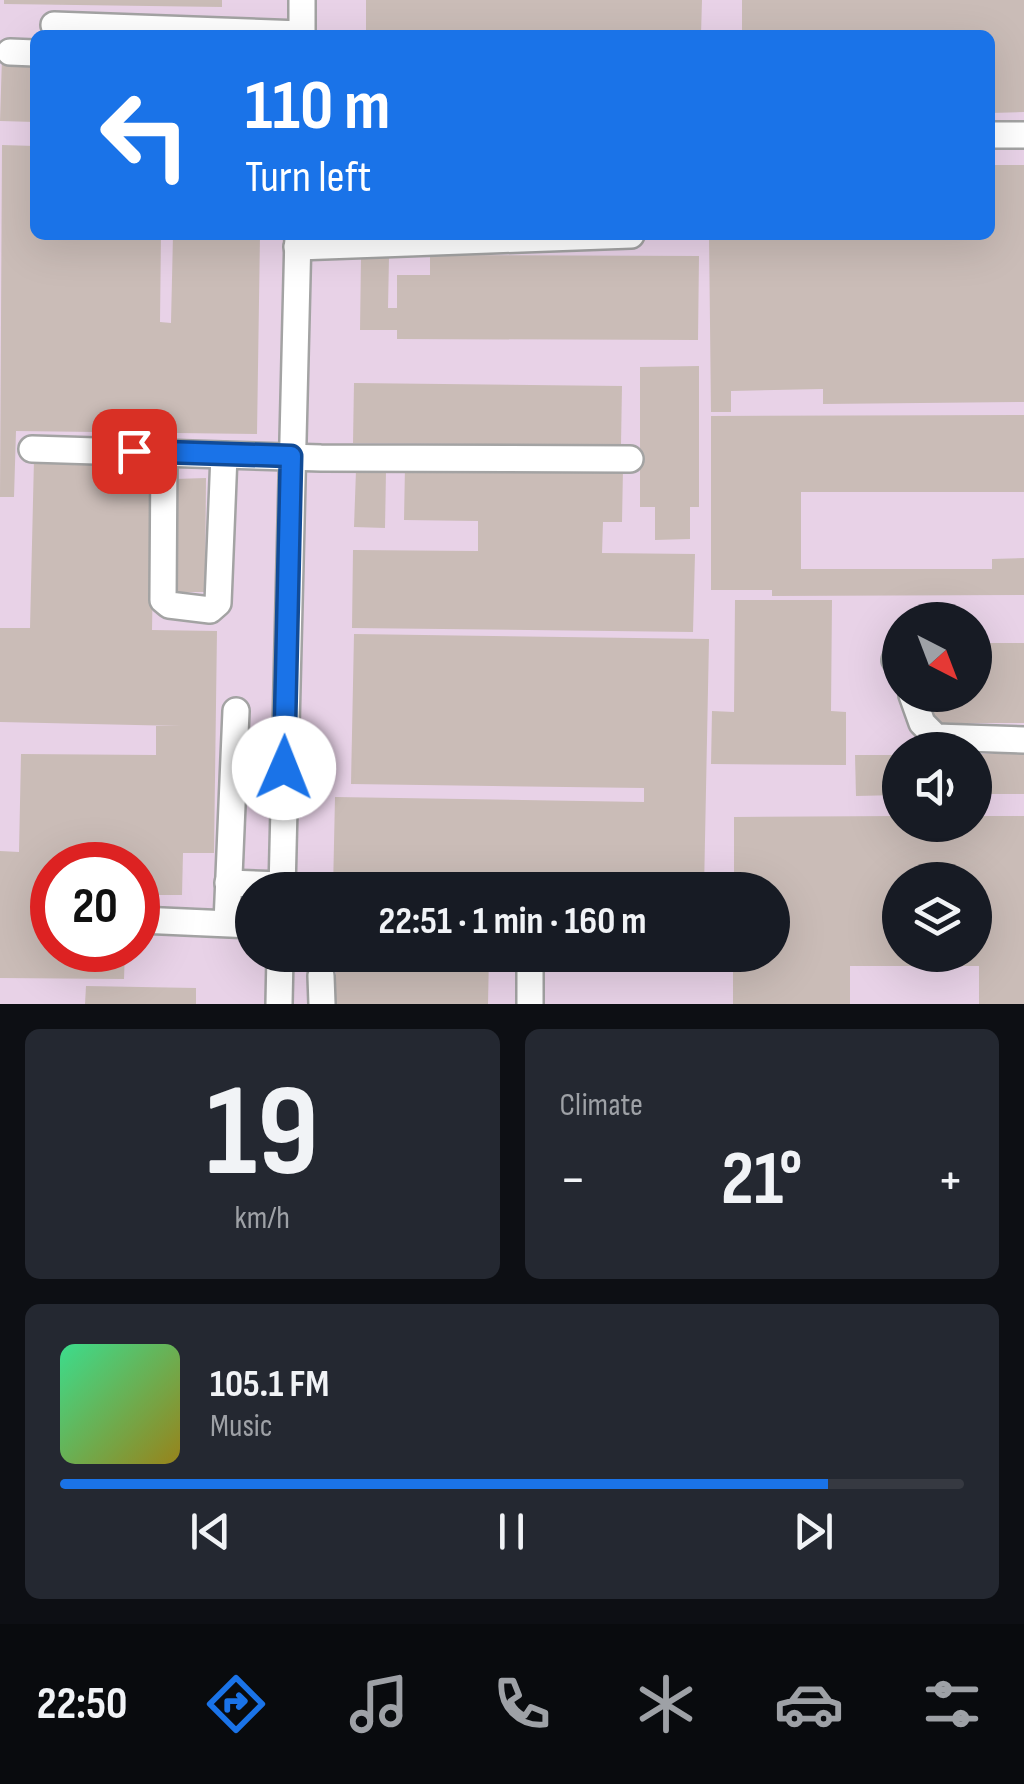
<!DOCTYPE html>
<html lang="en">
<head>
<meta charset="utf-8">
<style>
	:root { --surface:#171b24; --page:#242831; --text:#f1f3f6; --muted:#9ea1a6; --line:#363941; --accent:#1a73e8 }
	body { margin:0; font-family:"Sofia Sans Condensed",sans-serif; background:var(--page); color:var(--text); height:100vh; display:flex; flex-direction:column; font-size:38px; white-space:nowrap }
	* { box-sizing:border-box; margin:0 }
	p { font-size:32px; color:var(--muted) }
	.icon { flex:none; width:55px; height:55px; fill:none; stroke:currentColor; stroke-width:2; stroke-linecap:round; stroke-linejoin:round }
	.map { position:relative; height:1004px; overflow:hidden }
	.details { display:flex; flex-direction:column; gap:25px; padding:25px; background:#0d0f14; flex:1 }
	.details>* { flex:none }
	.hud { position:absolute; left:30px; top:30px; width:965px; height:210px; border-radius:15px; box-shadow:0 10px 40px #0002; background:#1a73e8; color:#fff; overflow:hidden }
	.needle { width:65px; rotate:138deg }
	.fabs { position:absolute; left:882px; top:602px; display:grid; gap:20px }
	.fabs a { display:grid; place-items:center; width:110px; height:110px; border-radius:50%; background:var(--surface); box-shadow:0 10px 40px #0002; font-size:50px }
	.speed { position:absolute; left:30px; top:842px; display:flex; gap:20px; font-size:50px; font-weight:700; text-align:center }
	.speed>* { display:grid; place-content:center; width:130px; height:130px; border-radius:50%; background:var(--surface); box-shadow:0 10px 40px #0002; line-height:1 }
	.speed .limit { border:15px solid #d22; background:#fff; color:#111 }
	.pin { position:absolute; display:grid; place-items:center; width:85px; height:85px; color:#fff; margin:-42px; border-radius:20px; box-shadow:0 5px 15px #0006 }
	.me { position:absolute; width:110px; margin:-55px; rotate:1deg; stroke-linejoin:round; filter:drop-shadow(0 0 8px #0008) }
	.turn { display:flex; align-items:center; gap:35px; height:210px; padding:0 50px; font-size:45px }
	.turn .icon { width:130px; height:130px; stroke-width:2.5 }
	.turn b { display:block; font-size:70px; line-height:85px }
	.big { font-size:75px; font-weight:700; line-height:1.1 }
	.details .card { flex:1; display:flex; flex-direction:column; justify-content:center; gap:15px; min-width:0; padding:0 35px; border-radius:15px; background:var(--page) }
	.details .dial { align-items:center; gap:0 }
	.dial b { font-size:130px; line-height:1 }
	.song { display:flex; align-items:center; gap:30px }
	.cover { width:120px; height:120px; border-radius:15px; background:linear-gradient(135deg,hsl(150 70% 55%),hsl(50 70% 35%)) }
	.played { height:10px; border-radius:5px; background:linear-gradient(90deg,var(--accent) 85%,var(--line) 85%) }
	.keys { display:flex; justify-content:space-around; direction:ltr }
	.heat { display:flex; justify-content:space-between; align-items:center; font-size:55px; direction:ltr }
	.details .tiles { flex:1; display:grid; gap:25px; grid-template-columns:1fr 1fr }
	.card:last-child { grid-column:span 2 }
	.trip { position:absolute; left:235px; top:872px; width:555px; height:100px; border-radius:50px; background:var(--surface); box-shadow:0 10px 40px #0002; font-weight:700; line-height:100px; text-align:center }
	.tabs { display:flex; height:160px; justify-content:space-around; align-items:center; background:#090b0e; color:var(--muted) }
	.tabs .icon { width:70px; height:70px }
	.tabs .on { color:var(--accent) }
	.tabs b { font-size:45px; color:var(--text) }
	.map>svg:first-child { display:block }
</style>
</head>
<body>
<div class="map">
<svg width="1024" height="1004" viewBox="0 0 1024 1004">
	<rect width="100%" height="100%" fill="#eee8e1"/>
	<path fill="#e8d2e7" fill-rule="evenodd" d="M0,0h1024v1004h-1024zM35,35h955v200h-955zM900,620h75v75h-75zM900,750h75v75h-75zM52,865h86v85h-86zM900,880h75v75h-75zM252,890h520v65h-520z"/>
	<g fill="#cabcb7" fill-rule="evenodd">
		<polygon points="4,0 222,0 222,7 4,4"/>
		<polygon points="366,0 702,0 701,35 366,35"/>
		<polygon points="742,0 1024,0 1024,112 990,113 990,35 742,35"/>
		<polygon points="2,57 35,58 35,122 0,121"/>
		<polygon points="2,145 35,146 35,235 161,235 160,322 171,323 173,235 260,235 257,434 16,431 14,497 0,497"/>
		<polygon points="990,165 1024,165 1024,402 823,404 823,389 731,391 731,412 711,412 709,235 990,235"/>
		<polygon points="430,255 699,256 698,340 397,339 397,330 360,330 361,257 389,257 388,308 397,308 397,275 430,275"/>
		<polygon points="699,366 699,507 690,507 690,539 655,540 655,507 640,507 640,367"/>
		<polygon points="354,383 622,386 621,445 353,443"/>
		<polygon points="1024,415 1024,492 801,492 801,569 992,569 992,559 1024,558 1024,595 772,596 772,590 711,590 711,416"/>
		<polygon points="34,459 155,461 152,630 217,631 214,853 183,853 182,895 138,895 138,865 52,865 52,950 125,950 124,979 0,978 0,851 19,852 21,754 156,755 156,726 181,726 0,722 0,628 30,628"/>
		<polygon points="405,466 623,469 622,522 603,522 602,553 695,554 693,632 352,628 353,550 478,551 478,521 404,520"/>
		<polygon points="356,470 386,471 385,528 354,527"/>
		<polygon points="206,478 205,592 174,592 175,479"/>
		<polygon points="735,600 832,600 831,711 846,712 846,765 711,764 712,711 734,712"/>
		<polygon points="354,634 709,639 704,890 333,890 335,797 644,802 644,788 351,784"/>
		<polygon points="975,643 1024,643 1024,723 931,723 931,695 975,695"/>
		<rect x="975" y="754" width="49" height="40"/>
		<polygon points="855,755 900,755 900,795 856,796"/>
		<path d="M900,816v9h75v-9h49v188h-45v-38h-129v38h-117v-49h39v-65h-38v-73zM900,880h75v75h-75z"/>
		<polygon points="336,955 412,955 412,959 437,959 437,955 489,955 488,1004 336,1004"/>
		<polygon points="86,986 196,988 196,1004 85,1004"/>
	</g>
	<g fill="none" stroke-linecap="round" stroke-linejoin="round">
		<g stroke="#a3a3a3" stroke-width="30">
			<g id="minor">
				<polyline points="54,25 301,34"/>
				<polyline points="302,35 302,0"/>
				<polyline points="10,52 35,53"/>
				<polyline points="990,135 1024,135"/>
				<polyline points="297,247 631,235"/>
				<polyline points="32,449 321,458 630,459"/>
				<polyline points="164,452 163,600 169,605 210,610 218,603 224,455"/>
				<polyline points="895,660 900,669"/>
				<polyline points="912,695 922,723 936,737 1024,740"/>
				<polyline points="228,883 282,885"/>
				<polyline points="282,890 298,235"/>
				<polyline points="140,920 252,925"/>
				<polyline points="227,923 236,711"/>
				<polyline points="530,955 530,1004"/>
				<polyline points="321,976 322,1004"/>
				<polyline points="279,1004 280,955"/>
			</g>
		</g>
		<use href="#minor" stroke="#fff" stroke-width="25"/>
	</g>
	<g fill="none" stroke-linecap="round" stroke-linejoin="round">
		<g stroke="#114b97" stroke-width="25">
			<polyline id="route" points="134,451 291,456 284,768"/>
		</g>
		<use href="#route" stroke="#1a73e8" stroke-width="18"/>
	</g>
</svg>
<div class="fabs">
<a><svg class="needle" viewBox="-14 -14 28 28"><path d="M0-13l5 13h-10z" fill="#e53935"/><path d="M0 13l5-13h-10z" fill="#9ea1a6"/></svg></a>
<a><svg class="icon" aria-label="sound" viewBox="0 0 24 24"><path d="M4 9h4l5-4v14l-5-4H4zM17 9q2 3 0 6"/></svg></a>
<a><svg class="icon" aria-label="layers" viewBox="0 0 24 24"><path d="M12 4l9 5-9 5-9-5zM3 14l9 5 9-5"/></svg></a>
</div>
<div class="speed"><div class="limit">20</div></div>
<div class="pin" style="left:134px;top:451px;background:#d93025"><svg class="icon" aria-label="arrive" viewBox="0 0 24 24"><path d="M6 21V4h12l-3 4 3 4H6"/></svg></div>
<svg class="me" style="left:284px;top:768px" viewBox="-20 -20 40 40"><circle r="19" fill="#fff"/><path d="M0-13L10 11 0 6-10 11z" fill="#1a73e8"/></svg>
<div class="trip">22:51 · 1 min · 160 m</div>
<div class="hud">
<div class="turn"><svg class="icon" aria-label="left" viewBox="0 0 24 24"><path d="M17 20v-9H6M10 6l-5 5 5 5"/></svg><div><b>110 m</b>Turn left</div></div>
</div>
</div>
<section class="details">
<div class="tiles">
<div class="card dial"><b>19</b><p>km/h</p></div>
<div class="card"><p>Climate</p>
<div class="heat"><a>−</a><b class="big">21°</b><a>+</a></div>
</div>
<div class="card">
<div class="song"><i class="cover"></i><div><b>105.1 FM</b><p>Music</p></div></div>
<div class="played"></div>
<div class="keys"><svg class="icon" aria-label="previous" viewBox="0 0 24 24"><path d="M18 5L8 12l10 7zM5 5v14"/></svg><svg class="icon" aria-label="pause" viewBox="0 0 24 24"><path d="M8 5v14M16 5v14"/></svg><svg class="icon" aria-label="next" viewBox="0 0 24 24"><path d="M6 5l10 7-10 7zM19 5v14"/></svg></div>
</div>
</div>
</section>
<nav class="tabs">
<b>22:50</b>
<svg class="icon on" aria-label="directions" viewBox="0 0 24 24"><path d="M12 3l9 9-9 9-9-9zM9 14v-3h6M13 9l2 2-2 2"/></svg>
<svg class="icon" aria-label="music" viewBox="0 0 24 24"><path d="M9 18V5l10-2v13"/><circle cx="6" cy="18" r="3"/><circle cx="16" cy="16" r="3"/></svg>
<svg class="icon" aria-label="phone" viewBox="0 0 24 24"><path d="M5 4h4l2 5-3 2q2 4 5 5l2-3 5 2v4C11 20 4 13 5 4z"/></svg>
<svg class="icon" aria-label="climate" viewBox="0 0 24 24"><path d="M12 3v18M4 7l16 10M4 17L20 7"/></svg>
<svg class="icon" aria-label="car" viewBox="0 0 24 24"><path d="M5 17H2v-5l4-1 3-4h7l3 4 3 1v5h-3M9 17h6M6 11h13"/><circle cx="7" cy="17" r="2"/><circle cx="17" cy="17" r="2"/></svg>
<svg class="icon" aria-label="filters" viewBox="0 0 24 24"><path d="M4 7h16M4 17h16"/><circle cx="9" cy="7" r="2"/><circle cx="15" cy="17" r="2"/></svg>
</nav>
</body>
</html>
